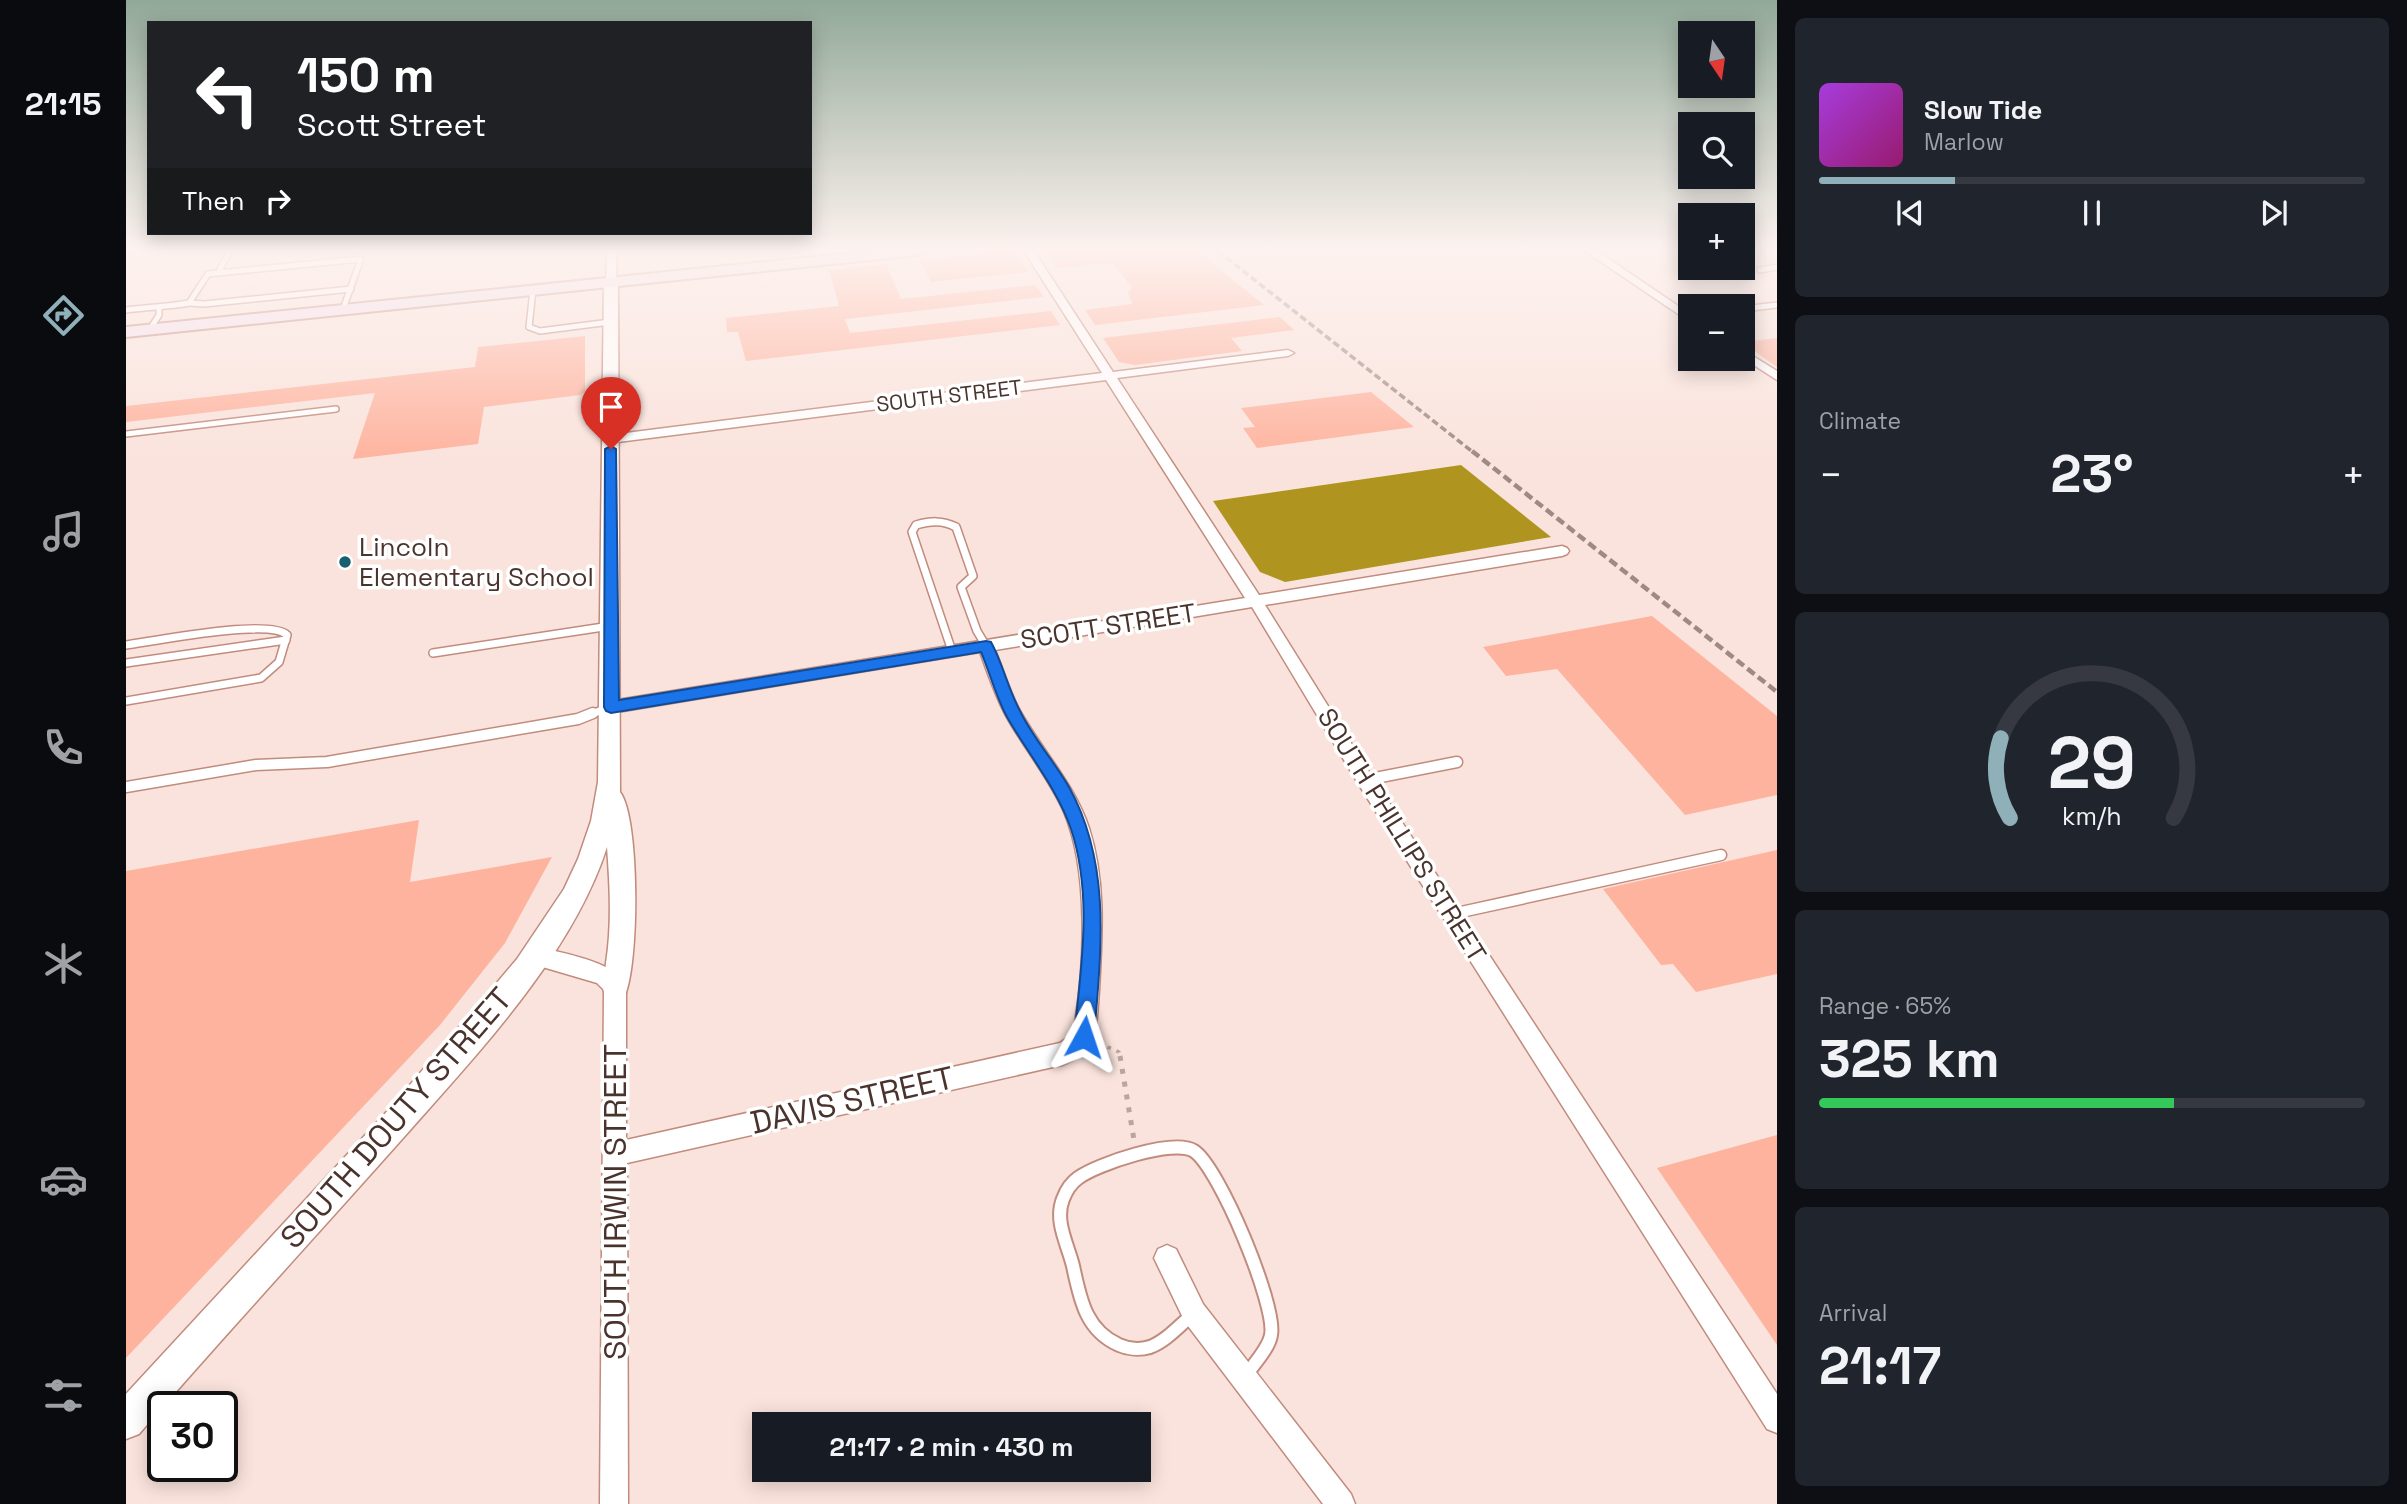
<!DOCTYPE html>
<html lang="en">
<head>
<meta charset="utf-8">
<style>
	:root { --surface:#171b24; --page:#20242c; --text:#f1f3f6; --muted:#9ea1a6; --line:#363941; --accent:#8fb0b9 }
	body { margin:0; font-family:"Space Grotesk",sans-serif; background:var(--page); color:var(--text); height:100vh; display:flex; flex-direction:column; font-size:26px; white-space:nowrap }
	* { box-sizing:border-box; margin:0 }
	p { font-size:23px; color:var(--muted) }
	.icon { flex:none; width:38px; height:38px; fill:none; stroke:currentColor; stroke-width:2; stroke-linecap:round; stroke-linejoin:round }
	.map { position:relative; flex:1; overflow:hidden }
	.panel { display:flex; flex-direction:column; gap:18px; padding:18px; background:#0d0f14; width:630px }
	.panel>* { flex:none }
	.hud { position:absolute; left:21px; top:21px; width:665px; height:214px; border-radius:0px; box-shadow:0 4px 18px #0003; background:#202124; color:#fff; overflow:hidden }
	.needle { width:46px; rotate:167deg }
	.fabs { position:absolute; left:1552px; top:21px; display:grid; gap:14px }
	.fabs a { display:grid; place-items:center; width:77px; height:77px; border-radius:0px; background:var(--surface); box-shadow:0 4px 18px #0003; font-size:35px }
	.speed { position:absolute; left:21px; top:1391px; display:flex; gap:14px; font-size:35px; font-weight:700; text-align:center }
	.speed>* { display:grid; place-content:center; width:91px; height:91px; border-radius:50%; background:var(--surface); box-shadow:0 4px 18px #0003; line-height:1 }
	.speed .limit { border:4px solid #111; border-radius:10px; background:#fff; color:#111 }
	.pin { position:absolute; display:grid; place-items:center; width:60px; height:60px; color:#fff; margin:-72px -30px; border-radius:50% 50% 50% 0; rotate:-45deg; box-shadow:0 0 7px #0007 }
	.pin .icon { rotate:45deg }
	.me { position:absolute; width:77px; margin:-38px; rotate:5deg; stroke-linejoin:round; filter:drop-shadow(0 0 5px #0008) }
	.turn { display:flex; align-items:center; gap:24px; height:147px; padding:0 35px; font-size:32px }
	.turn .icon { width:91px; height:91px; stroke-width:2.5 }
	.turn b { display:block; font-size:49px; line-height:60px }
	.then { display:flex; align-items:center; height:66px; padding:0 35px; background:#0003; gap:14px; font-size:26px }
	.big { font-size:52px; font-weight:700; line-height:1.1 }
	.panel .tile { flex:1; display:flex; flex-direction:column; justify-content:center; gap:10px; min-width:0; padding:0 24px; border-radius:10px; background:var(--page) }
	.panel .dial { align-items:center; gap:0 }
	.dial svg { height:182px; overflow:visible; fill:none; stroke:var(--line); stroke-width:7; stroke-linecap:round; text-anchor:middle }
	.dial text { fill:var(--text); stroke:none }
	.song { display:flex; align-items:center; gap:21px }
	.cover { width:84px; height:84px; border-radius:10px; background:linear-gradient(135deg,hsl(280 70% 55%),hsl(320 70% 35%)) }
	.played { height:7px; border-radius:4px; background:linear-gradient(90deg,var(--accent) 25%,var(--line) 25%) }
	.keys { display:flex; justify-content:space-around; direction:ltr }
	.heat { display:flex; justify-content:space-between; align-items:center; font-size:38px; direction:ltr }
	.charge { height:10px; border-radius:5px; background:linear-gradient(90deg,#34c759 65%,var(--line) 0) }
	.trip { position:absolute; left:626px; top:1412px; width:399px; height:70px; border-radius:0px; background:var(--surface); box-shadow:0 4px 18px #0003; font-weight:700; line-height:70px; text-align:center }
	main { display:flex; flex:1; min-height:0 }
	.menu { display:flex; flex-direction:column; width:126px; justify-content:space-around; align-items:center; background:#090b0e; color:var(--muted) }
	.menu .icon { width:49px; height:49px }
	.menu .active { color:var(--accent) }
	.menu b { font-size:32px; color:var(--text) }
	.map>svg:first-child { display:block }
</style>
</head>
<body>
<main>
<nav class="menu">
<b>21:15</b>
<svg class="icon active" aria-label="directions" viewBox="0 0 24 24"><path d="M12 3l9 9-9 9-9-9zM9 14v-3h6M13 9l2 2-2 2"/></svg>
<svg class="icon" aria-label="music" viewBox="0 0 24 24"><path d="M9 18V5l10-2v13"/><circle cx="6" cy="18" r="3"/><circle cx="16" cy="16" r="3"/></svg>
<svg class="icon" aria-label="phone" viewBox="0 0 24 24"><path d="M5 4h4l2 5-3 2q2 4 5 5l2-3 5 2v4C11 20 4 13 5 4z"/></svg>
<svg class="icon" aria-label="climate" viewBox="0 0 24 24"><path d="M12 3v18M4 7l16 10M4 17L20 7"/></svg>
<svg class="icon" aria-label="car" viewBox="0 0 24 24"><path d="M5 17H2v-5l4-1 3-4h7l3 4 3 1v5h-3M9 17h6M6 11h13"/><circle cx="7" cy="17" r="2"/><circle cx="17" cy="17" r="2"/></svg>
<svg class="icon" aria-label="filters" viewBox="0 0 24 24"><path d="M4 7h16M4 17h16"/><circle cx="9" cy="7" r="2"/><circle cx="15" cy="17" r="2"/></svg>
</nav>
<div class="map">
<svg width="1651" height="1504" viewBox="0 0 1651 1504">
	<rect width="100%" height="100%" fill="#fae3dc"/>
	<g fill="#feb39e">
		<polygon points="882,251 891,253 902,272 805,282 794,261"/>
		<polygon points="920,251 1071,251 1138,305 969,325 959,310 1006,304 1002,293 1006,288 987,263 931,268"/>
		<polygon points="760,264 775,299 909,285 918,297 719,319 724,333 925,311 934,325 620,361 612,332 601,332 600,318 713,306 703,270"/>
		<polygon points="1154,317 1168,330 1105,338 1116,351 1009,365 993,362 977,338"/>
		<polygon points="459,336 459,392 454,395 358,407 352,444 227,459 249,393 0,422 0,406 349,367 352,347"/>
		<polygon points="1651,338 1651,367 1617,343 1617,342"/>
		<polygon points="1245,392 1288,427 1131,448 1117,428 1129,427 1115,408"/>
		<polygon points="1526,616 1651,716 1651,795 1559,815 1431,669 1380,676 1357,647"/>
		<polygon points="293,820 284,882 426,857 379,943 314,1025 0,1358 0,871"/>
		<polygon points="1651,850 1651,974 1570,992 1547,964 1535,965 1477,889"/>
		<polygon points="1651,1135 1651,1345 1531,1168"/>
	</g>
	<polygon fill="#af951f" points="1335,465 1425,537 1159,582 1134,572 1087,501"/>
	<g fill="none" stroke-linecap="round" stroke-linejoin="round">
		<g stroke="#c18c7e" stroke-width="8">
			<g id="service-far3">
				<polyline points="0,252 4,251"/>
				<polyline points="1634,270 1651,267"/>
				<polyline points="92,273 104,251"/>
				<polyline points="407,290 403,327 414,331 484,322"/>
				<polyline points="63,303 78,304 225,289"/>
				<polyline points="1617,309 1651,305"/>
				<path d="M0,310c22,-3 41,-3 63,-7l19,-29 153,-15 -18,50"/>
				<polyline points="24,329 33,315 33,309"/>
				<polyline points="0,434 210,409"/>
			</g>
		</g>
		<g stroke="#c18c7e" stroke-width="10">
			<g id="service-far2">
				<path d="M0,645c28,-4 144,-27 161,-10l-8,27 -18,16 -135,23"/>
				<path d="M826,651l-40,-119 4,-7c15,-4 26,-5 40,2l17,49 -12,11 16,44 9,15"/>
				<polyline points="307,653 484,626"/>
				<polyline points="0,663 160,640"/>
				<polyline points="463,715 484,707"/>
			</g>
		</g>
		<g stroke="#c18c7e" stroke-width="13">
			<g id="service-far1">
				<polyline points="1239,780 1331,762"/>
				<polyline points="0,787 130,765 201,762 452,719 467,713"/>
				<polyline points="1326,914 1595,855"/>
			</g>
		</g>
		<g stroke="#c18c7e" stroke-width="16">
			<path id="service" d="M1066,1315c-13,11 -26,26 -42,32 -10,3 -22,2 -31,-2 -34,-15 -39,-47 -46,-79 -5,-21 -19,-45 -10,-67 3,-8 8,-16 15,-21 19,-14 96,-40 116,-27 25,16 83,155 77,184 -2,13 -17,29 -25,40"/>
		</g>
		<g stroke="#c18c7e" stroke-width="3">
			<g id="minor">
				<polygon points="481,251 491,251 490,282 485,285 480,282"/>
				<path d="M898,251h10l79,121 175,-22 6,3 -6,3 -171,22 142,217 303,-49 5,2 2,3 -2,3 -5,2 -297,49 106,170 406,619v39l-10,-4 -408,-644 -107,-178 -257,43c8,19 14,40 24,59 22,40 55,74 70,119 17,53 13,108 10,163 -3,35 0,59 -37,74l-435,98 1,341h-28l4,-514 -7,-7 -68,-20 -3,-7 3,-7 7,-3c26,8 78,14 90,40v154l434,-97 10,-7 4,-8c11,-62 15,-157 -10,-216 -14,-32 -37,-60 -55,-91 -13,-22 -20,-45 -29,-69l-369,61 -6,-1 -2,-5 2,-5 640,-104 -139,-218 -496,63 -6,-4 6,-4 492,-62z"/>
				<polygon points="1459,251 1471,251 1564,314 1564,322"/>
				<polygon points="1617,350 1651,371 1651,380 1617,358"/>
				<polygon points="1041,1245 1050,1249 1077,1304 1225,1494 1229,1504 1197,1504 1059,1322 1028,1258 1032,1249"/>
			</g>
		</g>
		<g stroke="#c18c7e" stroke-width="3">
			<path id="tertiary" d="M485,278l7,4 2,510c20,26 19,171 5,203l-10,4 -10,-4c-5,-12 0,-19 1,-32 6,-38 4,-77 1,-116 -35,108 -129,206 -203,290 -88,99 -178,197 -265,297l-13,5v-45l266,-288 125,-147 47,-70 14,-30 13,-38 7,-39 6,-500z"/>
		</g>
		<g stroke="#c18c7e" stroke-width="4">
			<polygon id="secondary" points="747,251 800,251 793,255 0,337 0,327"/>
		</g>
		<polyline stroke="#bba49e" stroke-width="3.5" stroke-dasharray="3.5 6" stroke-linecap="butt" points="973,1043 993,1052 994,1058"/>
		<polyline stroke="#bba49e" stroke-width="5" stroke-dasharray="5 8" stroke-linecap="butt" points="994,1056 1008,1140"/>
		<use href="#service-far3" stroke="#fff" stroke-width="5"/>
		<use href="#service-far2" stroke="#fff" stroke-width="7"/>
		<use href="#service-far1" stroke="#fff" stroke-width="10"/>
		<use href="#service" stroke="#fff" stroke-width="12"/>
		<use href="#minor" fill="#fff" fill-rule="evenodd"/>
		<use href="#tertiary" fill="#fff" fill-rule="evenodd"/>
		<use href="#secondary" fill="#f3dfee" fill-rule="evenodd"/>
		<polyline stroke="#a08982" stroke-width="3.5" stroke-dasharray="7 3.5" stroke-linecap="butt" points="1092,251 1348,453"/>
		<polyline stroke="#a08982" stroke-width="4.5" stroke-dasharray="9 4.5" stroke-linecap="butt" points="1346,451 1651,692"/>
	</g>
	<linearGradient id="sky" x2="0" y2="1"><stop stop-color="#91a898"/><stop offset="0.54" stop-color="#fdf2ef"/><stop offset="1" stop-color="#fdf2ef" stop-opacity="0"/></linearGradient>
	<rect width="1651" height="462" fill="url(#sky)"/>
	<path fill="#1a73e8" stroke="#114b97" stroke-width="2" d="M485,446l5,3 3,251 367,-59 5,1c12,22 17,47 29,69 13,27 34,50 49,76 43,78 32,164 25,250l-3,7 -7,2 -7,-2 -3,-7c7,-68 19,-142 -3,-208 -14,-41 -43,-75 -64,-112 -11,-20 -17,-44 -26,-65l-370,61 -5,-2 -2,-4 1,-258z"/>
	<circle fill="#175f6f" stroke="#fff" stroke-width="2.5" cx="219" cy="562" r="7"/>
	<g text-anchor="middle" stroke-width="7" stroke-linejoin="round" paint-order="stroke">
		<g font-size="21" fill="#4a332d" stroke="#fff">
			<text transform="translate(823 396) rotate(-7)" y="7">SOUTH STREET</text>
		</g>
		<g font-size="26" fill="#4a332d" stroke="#fff" text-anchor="start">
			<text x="233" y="556">Lincoln<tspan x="233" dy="30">Elementary School</tspan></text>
		</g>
		<g font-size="26" fill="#4a332d" stroke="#fff">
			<text transform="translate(982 626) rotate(-9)" y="9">SCOTT STREET</text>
			<text transform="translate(1276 835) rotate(58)" y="9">SOUTH PHILLIPS STREET</text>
		</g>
		<g font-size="32" fill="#4a332d" stroke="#fff">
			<text transform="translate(726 1100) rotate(-13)" y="11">DAVIS STREET</text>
			<text transform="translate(270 1118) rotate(-49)" y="11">SOUTH DOUTY STREET</text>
			<text transform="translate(489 1202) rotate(-90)" y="11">SOUTH IRWIN STREET</text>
		</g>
	</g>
</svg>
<div class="fabs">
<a><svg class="needle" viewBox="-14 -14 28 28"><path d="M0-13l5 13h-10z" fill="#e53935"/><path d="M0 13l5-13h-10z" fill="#9ea1a6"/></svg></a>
<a><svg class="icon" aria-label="search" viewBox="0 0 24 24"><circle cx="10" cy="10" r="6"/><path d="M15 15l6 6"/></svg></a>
<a>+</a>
<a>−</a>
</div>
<div class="speed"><div class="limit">30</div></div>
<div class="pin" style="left:485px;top:449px;background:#d93025"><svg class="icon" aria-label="arrive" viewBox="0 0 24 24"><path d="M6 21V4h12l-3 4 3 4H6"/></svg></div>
<svg class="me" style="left:958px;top:1037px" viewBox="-20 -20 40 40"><path d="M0-17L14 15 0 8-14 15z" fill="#1a73e8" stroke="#fff" stroke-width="4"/></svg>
<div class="trip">21:17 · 2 min · 430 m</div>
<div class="hud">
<div class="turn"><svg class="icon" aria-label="left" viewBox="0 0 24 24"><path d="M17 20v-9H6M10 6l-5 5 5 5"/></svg><div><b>150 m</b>Scott Street</div></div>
<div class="then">Then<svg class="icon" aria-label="right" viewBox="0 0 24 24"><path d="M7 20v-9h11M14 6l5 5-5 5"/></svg></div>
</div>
</div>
<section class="panel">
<div class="tile">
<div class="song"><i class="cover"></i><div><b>Slow Tide</b><p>Marlow</p></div></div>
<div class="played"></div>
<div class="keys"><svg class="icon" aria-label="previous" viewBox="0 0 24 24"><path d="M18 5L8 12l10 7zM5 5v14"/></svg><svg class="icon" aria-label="pause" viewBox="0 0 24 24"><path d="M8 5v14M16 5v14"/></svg><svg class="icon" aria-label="next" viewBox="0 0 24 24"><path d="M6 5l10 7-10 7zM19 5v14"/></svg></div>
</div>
<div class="tile"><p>Climate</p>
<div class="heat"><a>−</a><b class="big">23°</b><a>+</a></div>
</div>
<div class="tile dial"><svg viewBox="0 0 100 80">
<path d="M14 69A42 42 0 1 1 86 69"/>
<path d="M14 69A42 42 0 0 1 10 34" stroke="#8fb0b9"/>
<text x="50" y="56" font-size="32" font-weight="700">29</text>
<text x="50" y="72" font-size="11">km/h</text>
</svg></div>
<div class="tile"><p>Range · 65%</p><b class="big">325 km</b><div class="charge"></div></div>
<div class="tile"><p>Arrival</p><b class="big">21:17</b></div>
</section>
</main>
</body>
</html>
